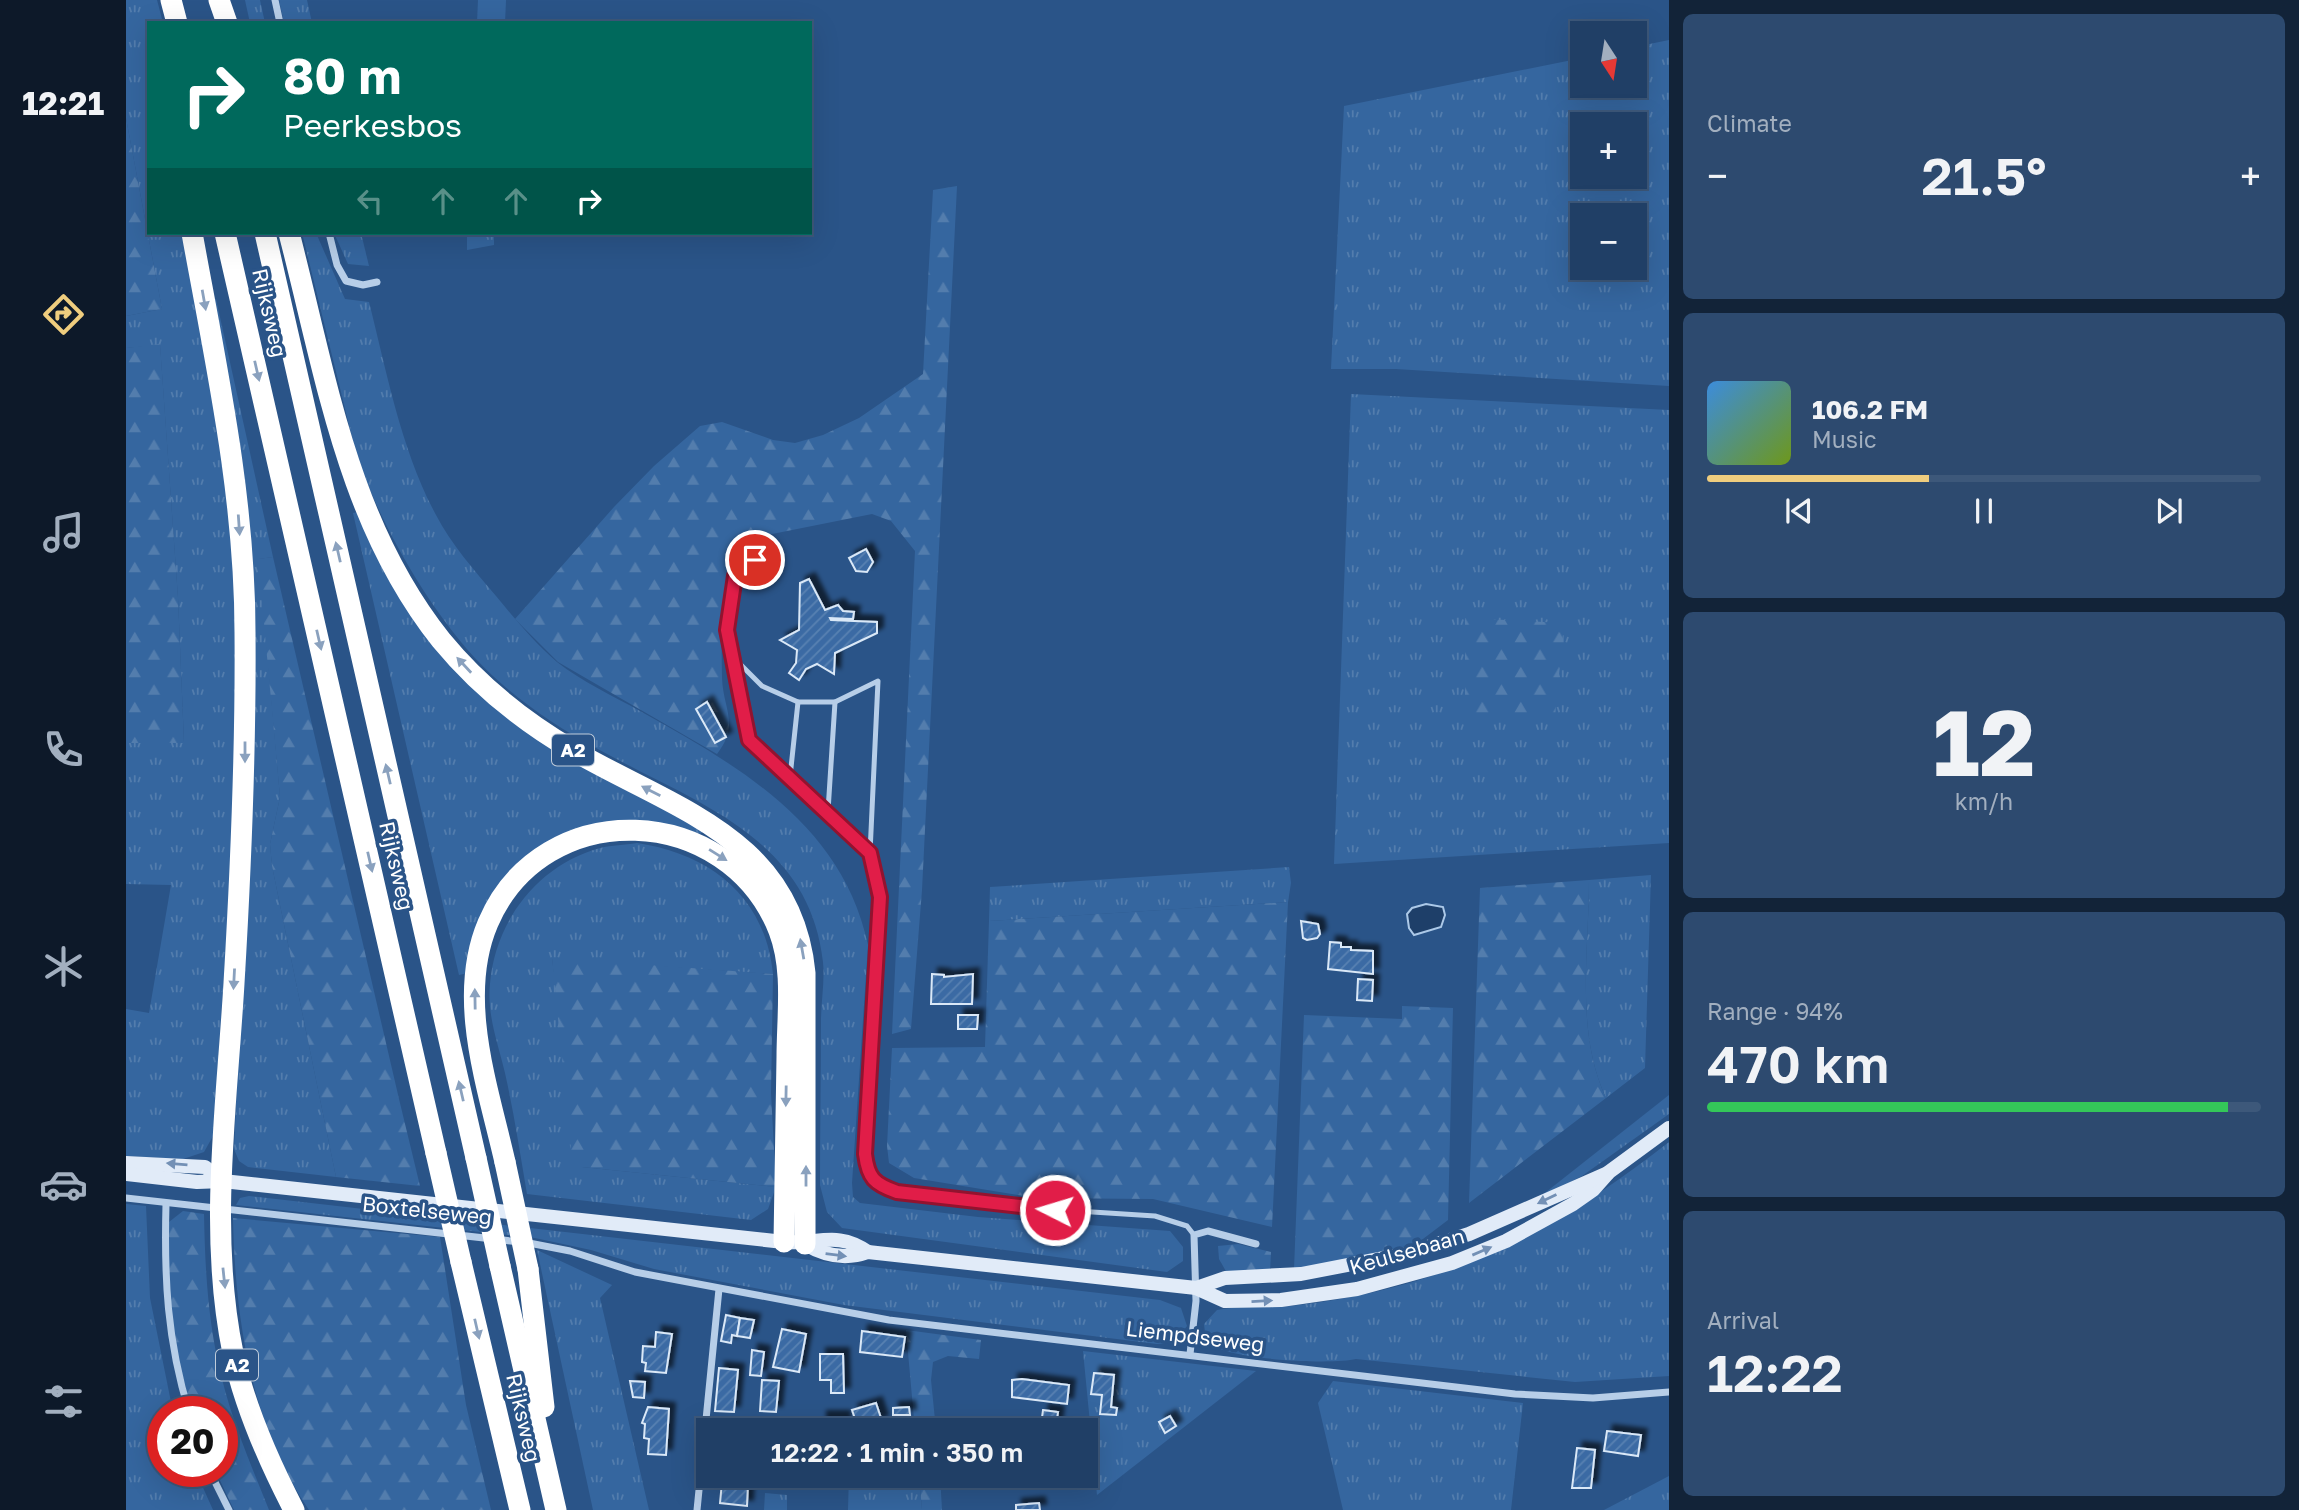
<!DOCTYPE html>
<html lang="en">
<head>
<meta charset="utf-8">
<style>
	:root { --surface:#203f66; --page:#2d4a6f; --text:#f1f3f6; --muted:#a2afbf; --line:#3d587a; --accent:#efcd7e }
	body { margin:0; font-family:"Golos Text",sans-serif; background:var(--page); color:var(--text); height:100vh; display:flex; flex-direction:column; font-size:26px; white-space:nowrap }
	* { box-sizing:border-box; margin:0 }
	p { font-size:23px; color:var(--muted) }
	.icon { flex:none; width:38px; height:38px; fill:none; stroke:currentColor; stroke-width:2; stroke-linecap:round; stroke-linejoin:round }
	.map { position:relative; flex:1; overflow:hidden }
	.panel { display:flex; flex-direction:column; gap:14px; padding:14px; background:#122338; width:630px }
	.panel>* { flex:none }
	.top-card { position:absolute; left:21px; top:21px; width:665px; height:214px; border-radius:0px; box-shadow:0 7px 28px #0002,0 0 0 2px var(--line); background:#00695c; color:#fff; overflow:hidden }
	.needle { width:46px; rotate:168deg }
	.buttons { position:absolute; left:1444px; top:21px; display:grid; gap:14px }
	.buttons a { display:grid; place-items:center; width:77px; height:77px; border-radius:0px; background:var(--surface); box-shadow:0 7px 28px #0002,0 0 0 2px var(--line); font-size:35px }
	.speed { position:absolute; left:21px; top:1396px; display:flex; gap:14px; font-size:35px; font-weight:700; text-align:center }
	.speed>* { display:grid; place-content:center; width:91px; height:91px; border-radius:50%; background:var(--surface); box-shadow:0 7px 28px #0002,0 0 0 2px var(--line); line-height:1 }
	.speed .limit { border:10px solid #d22; background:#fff; color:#111 }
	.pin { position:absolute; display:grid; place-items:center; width:60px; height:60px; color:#fff; margin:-30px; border:4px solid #fff; border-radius:50%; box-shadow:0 2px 7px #0007 }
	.me { position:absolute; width:77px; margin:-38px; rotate:275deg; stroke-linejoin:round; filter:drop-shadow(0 0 5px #0008) }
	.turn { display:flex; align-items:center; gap:24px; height:147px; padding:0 21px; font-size:32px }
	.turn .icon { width:91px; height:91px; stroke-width:2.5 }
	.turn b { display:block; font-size:49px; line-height:60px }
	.lanes { display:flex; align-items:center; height:66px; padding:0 21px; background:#0003; justify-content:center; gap:35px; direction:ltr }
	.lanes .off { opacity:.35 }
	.big { font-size:52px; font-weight:600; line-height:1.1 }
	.panel .tile { flex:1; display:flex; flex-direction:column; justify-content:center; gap:10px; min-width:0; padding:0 24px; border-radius:10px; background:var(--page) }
	.panel .dial { align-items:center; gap:0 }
	.dial b { font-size:91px; line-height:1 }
	.song { display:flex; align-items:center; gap:21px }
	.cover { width:84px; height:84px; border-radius:10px; background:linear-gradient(135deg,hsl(210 70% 55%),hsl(80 70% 35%)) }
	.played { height:7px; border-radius:4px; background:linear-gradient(90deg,var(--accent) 40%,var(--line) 40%) }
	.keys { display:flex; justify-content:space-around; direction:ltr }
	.heat { display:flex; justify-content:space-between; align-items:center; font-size:38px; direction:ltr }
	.charge { height:10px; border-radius:5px; background:linear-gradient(90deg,#34c759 94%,var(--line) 0) }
	.trip { position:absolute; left:570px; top:1418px; width:402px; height:70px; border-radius:0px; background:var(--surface); box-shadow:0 7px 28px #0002,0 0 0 2px var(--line); font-weight:600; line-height:70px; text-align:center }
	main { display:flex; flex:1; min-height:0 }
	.tab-bar { display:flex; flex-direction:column; width:126px; justify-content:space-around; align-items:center; background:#0d1929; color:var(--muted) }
	.tab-bar .icon { width:49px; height:49px }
	.tab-bar .current { color:var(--accent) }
	.tab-bar b { font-size:32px; color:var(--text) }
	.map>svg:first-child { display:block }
</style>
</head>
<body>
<main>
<nav class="tab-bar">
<b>12:21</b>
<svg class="icon current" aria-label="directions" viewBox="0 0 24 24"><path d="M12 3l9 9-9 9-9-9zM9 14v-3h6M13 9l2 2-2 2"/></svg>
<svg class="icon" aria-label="music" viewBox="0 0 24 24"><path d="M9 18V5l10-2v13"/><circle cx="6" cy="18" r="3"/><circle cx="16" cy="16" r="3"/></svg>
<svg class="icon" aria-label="phone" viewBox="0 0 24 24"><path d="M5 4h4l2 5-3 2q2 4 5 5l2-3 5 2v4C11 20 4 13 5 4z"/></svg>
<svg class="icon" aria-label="climate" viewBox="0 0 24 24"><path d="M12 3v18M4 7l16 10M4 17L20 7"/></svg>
<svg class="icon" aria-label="car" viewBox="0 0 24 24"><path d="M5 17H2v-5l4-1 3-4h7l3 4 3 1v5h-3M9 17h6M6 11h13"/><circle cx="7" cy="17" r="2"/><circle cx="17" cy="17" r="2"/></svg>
<svg class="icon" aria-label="filters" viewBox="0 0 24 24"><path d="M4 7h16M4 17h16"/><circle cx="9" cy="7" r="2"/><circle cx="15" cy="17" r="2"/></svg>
</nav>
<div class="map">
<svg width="1543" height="1510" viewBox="0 0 1543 1510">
	<defs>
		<pattern id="grass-tufts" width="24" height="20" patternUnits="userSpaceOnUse" patternTransform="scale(1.75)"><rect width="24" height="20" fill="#35669f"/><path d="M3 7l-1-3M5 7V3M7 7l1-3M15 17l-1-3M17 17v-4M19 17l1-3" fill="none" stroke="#537dad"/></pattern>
		<pattern id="forest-firs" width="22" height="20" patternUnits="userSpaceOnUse" patternTransform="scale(1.75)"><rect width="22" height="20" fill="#35669f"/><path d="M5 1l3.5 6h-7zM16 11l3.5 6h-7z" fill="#537dad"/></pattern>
		<pattern id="building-hatch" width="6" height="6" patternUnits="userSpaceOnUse" patternTransform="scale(1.75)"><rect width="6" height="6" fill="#3b6ba4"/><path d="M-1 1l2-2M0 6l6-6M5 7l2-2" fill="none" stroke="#5881b2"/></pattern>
		<filter id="shadow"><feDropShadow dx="6" dy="-6" stdDeviation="2" flood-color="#0009"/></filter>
	</defs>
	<rect width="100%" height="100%" fill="#2a5488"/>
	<g fill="url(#grass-tufts)" fill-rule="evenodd">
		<polygon points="0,0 31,0 37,23 23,23 23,233 70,233 103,475 114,739 87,1136 78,1152 57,1159 0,1156 0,1009 23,1013 45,885 0,884 0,743 58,742 52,598 34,345 0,348 0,316 36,309 0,118"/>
		<polygon points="119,0 134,0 139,23 124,23"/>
		<polygon points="153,0 181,0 186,23 158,23"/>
		<polygon points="352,0 380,0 379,23 351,23"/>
		<path d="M1543,40v346l-273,-17h-65l13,-263 238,-48v28h52l1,-39zM1456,124h52v53h-52zM1456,215h52v53h-52z"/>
		<path d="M176,233h14l29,66 24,3c18,71 32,148 67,213 15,29 38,55 60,81 18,22 39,47 61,66 24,19 56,34 83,49 100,56 202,113 228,234l-16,238 1,14 7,6 118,14 192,14 13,16v14l-16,11 -325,-44 -15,-16 -7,-27c0,-55 1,-109 1,-164 0,-19 4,-40 2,-59 -14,-127 -131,-160 -227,-214 -43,-23 -88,-54 -122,-91 -43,-48 -79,-109 -105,-169 -14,-30 -20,-64 -28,-96 -13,-53 -26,-106 -39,-159z"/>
		<polygon points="208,233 235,233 243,266 222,264"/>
		<polygon points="341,233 368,233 368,245 341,250"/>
		<polygon points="90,299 147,557 133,559 154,797 144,844 146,866 210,1177 122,1167 113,1161 108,1149 125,766 85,300"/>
		<polygon points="1225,394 1543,410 1543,843 1208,864"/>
		<path d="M232,512l102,158 245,159 -5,5c-80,-30 -184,-5 -218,81 -7,18 -10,40 -14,58l-9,2 -106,-462z"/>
		<path d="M511,843c73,11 128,53 136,131l-221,-15 30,208 194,20 -8,22 -17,11 -224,-26c-7,-41 -13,-81 -22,-121 -7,-30 -18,-57 -15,-89 5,-63 48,-119 110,-136 12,-3 25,-3 37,-5z"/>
		<polygon points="1163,867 1165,883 1162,902 863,921 864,887"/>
		<path d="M1525,875l-6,193 -39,30c-31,-67 -17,-146 -17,-218z"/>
		<polygon points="1543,1095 1543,1114 1456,1176 1410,1200"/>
		<path d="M1543,1142v234l-94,6 -219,-23c-25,6 -134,1 -150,-18l-2,-17 13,-14c19,-4 39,-2 58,-3 20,-1 40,-4 59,-7 131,-22 232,-77 335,-158z"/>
		<polygon points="123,1196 1034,1300 1055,1308 1061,1326 1049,1342 1031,1344 718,1305 528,1269 465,1250 409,1238 110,1205 114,1198"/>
		<polygon points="0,1204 20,1206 24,1298 47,1412 37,1412 37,1472 70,1472 87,1510 0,1510"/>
		<polygon points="411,1250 486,1285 474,1298 523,1510 467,1510"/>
		<polygon points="957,1351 1130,1371 971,1495"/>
		<polygon points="1207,1381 1397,1403 1385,1510 1217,1510 1192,1403"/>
		<polygon points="723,1475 793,1475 796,1510 722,1510"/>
		<polygon points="1543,1476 1543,1510 1478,1510"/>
		<polygon points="639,1493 661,1495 661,1510 638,1510"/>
	</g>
	<g fill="url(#forest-firs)">
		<polygon points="0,118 36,309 0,316"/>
		<path d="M831,186l-35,704 -11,139 -19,5 23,-483 -24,-30 -19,-7 -115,23 -16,9c-20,41 -20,86 -19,132 1,31 18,46 -5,76l-159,-92 -43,-43 99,-112 40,-41 46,-40 22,-4 51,18 22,3 28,-8 36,-17 64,-44 10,-184z"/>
		<polygon points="34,344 52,598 58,743 0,743 0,348"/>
		<polygon points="147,557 273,1099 294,1186 210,1177 146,866 144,844 154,797 132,559"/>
		<polygon points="1339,618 1438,623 1429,717 1339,714"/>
		<path d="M1463,880c0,72 -14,151 17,218l-137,105 11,-315z"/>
		<polygon points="1162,902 1146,1227 1027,1199 910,1198 788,1178 763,1163 761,1146 766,1048 859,1047 863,921"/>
		<polygon points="426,958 647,974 645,1093 650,1187 456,1167 446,1159"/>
		<polygon points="1276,1006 1327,1008 1322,1220 1289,1245 1168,1270 1178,1015 1276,1019"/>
		<path d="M57,1211l21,3c1,55 4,111 18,165 11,45 30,88 47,131h-35l-18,-38h6v-60h-29c-19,-59 -31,-128 -24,-190z"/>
		<path d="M107,1218l207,19 26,168 25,105h-182c-58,-84 -74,-192 -76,-292z"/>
		<polygon points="1112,1244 1145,1252 1144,1272 1101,1273 1093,1259 1092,1246"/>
		<polygon points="780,1330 855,1340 853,1359 822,1356 807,1362 805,1380 810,1430 789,1430"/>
		<polygon points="793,1475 814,1475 816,1510 796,1510"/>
	</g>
	<polygon fill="#1e3f69" stroke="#acc9e8" stroke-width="2" points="1300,904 1317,907 1319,915 1315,927 1288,935 1283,928 1281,914 1286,908"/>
	<g fill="url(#building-hatch)" stroke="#dae8f7" stroke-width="2" filter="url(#shadow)">
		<polygon points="740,549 747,562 741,572 730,571 723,558"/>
		<polygon points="683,579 699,610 712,605 717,611 728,612 727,619 704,618 705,620 751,622 751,633 709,653 708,674 691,664 680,669 673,680 663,673 670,663 671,650 654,640 673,630 674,583"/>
		<polygon points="581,702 600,737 589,743 570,709"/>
		<polygon points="1175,921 1192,924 1194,934 1191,938 1181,940 1177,938"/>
		<polygon points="1204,942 1215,943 1215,947 1225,947 1225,950 1247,951 1247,974 1202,969"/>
		<polygon points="806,974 818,975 818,977 847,974 846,1004 805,1004"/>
		<polygon points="1232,979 1247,980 1246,1001 1231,1000"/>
		<polygon points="832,1015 852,1015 851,1029 832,1029"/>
		<polygon points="600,1315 614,1318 611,1336 606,1335 605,1343 595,1341"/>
		<polygon points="614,1318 628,1320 624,1338 611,1336"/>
		<polygon points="656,1329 680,1334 673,1372 647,1367"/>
		<polygon points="736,1331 779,1337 776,1357 734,1352"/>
		<polygon points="530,1332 546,1334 540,1373 519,1371 520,1363 516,1362 517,1346 529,1347"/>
		<polygon points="626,1350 638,1352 635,1376 624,1375"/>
		<polygon points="694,1354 717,1354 718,1393 705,1393 705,1380 694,1380"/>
		<polygon points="593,1368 612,1370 608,1412 589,1411"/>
		<polygon points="968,1373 988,1375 985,1407 991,1408 990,1415 974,1414 976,1395 965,1394"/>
		<polygon points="896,1379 943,1385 941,1404 886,1397 886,1380"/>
		<polygon points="636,1380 653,1381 650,1412 634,1411"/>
		<polygon points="504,1381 519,1382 518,1398 507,1397"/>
		<polygon points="750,1403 756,1421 732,1428 726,1410"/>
		<polygon points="522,1407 543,1409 540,1455 522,1454 523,1439 518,1438 519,1424 516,1423"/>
		<polygon points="783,1407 784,1415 767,1415 767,1408"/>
		<polygon points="917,1410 932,1412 930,1427 915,1425"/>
		<polygon points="1044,1416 1050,1426 1039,1433 1033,1422"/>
		<rect x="695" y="1417" width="23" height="13"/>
		<polygon points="1481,1431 1515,1435 1512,1456 1478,1451"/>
		<polygon points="1451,1448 1469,1450 1465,1488 1446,1488"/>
		<polygon points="616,1475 630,1476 629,1485 622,1484 621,1506 594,1503 596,1482 615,1484"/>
		<polygon points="913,1503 914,1510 890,1510 890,1505"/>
	</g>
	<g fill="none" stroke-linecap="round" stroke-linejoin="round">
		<g stroke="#b7cee8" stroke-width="5">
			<polyline points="629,560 609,576 601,630 605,655 636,686 672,702 709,702 752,681 744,853"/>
			<path d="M605,655l18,85 121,113 10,44 -15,257c3,24 10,30 32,38l133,16 125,8 32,10 7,9"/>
			<polyline points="664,777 672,702"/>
			<polyline points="702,811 709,702"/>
		</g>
		<g stroke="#b7cee8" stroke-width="7">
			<polyline points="149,0 154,23"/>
			<polyline points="203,233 211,265 220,281 237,285 251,282"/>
			<polyline points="0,1198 403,1243 444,1251 509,1272 763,1320 1389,1394 1467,1398 1543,1392"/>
			<path d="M40,1204c-2,74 1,136 23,208"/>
			<polyline points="1064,1354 1070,1301 1068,1235 1082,1231 1130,1244"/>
			<polyline points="84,1472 103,1510"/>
			<polyline points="571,1510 593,1289"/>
		</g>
		<g stroke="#e1ebf8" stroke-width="14">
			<polyline points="0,1163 79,1167 97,1181"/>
			<path d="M0,1174l71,8 26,-1 561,61c33,3 53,-12 84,10"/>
			<path d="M679,1244c20,12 41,16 63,8l328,36 29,13 56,-1 76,-11 95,-26 54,-22 67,-37 20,-14 16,-18 60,-44"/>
			<polyline points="1070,1288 1099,1278 1175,1274 1283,1253 1343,1234 1482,1173"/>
		</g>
		<g stroke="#fff" stroke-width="21">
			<polyline points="45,0 51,23"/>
			<polyline points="93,0 101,23"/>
			<path d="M66,233c24,132 53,264 53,399 1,117 -4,234 -11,351 -7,121 -26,250 -1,370 12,55 35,107 61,157"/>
			<polyline points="99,233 310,1153"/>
			<polyline points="139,233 350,1158"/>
			<path d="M163,233c37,142 58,289 152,407 37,45 83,82 133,111 100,58 218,87 231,222v271"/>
			<path d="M379,1162c-17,-75 -49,-164 -17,-239 55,-129 241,-121 291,8 15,39 8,85 8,126 -1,62 -2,123 -3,185"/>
			<polyline points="335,1262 394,1510"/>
			<polyline points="374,1266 430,1510"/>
			<polyline points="402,1269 418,1407"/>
		</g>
		<g stroke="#fff" stroke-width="21">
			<polyline points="310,1153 335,1262"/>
			<polyline points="350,1158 374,1266"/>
			<polyline points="379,1162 402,1269"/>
		</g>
	</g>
	<defs><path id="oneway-solid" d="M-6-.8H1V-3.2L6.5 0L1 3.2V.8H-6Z" transform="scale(1.75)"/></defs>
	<g fill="#8aa1be">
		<use href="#oneway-solid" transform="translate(78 300) rotate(80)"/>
		<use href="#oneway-solid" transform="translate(131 371) rotate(77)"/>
		<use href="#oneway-solid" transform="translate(113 525) rotate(86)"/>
		<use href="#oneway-solid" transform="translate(212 552) rotate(-103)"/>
		<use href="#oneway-solid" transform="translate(193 640) rotate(77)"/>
		<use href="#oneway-solid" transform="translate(338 665) rotate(-133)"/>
		<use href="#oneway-solid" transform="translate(119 752) rotate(90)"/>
		<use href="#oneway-solid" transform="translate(262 774) rotate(-103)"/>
		<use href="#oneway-solid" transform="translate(525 791) rotate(-153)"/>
		<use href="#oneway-solid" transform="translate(592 855) rotate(32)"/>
		<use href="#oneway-solid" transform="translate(244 862) rotate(77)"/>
		<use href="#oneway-solid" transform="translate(676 949) rotate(-100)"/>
		<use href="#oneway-solid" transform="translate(108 979) rotate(93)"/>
		<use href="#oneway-solid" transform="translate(349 999) rotate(-91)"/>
		<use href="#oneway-solid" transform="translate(335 1091) rotate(-103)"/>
		<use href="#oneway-solid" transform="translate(660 1096) rotate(91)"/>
		<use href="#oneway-solid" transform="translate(680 1176) rotate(-90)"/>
		<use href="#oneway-solid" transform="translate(98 1278) rotate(84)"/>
		<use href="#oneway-solid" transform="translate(351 1329) rotate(77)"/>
	</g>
	<g fill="#7390b5">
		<use href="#oneway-solid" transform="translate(51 1164) rotate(-175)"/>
		<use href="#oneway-solid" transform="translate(1421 1199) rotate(154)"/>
		<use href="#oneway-solid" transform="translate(1356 1251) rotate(-23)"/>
		<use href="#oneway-solid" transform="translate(710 1255) rotate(7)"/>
		<use href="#oneway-solid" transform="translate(1136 1301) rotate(-3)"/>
	</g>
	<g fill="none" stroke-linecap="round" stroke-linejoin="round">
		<g stroke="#92132f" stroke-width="18">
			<path id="route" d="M629,560l-20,16 -8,54 22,110 121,113 10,44 -15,257c3,24 9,30 32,38l158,18"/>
		</g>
		<use href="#route" stroke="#e11d48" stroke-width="12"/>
	</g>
	<g text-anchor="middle" stroke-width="7" stroke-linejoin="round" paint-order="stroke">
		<g fill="#2a5488" stroke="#bfccdb" stroke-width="2">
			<rect x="426" y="734.5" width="42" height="31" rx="5"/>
			<rect x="90" y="1349.5" width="42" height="31" rx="5"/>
		</g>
		<g font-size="19" font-weight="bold" fill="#fff">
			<text x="447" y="757">A2</text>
			<text x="111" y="1372">A2</text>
		</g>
		<g font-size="21" fill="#fff" stroke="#2a5488">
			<text transform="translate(143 313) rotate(77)" y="7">Rijksweg</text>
			<text transform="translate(270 866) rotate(77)" y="7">Rijksweg</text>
			<text transform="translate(301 1211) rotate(6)" y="7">Boxtelseweg</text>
			<text transform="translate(1281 1252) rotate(-16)" y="7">Keulsebaan</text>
			<text transform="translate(1069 1337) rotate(7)" y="7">Liempdseweg</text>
			<text transform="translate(397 1418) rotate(77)" y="7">Rijksweg</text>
		</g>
	</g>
</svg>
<div class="buttons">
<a><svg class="needle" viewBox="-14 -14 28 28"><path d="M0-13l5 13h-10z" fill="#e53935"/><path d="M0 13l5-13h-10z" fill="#a2afbf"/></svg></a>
<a>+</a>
<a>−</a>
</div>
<div class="speed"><div class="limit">20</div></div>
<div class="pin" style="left:629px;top:560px;background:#d93025"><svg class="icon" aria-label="arrive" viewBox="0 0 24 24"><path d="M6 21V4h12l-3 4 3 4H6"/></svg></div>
<svg class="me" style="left:929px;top:1210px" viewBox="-20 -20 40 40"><circle r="17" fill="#e11d48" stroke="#fff" stroke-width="3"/><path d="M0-11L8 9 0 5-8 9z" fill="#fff"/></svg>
<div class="trip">12:22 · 1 min · 350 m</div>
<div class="top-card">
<div class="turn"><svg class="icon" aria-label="right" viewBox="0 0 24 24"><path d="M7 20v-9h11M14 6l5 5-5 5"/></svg><div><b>80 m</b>Peerkesbos</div></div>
<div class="lanes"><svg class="icon off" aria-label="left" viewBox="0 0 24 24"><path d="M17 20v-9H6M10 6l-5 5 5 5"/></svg><svg class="icon off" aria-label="ahead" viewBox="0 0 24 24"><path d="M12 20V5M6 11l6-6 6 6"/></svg><svg class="icon off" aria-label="ahead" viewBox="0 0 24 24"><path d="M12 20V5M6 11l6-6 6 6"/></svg><svg class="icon" aria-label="right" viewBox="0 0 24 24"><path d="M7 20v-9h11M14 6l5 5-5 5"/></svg></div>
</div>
</div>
<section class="panel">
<div class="tile"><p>Climate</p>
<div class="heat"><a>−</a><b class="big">21.5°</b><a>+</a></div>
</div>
<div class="tile">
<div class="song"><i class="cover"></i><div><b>106.2 FM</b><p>Music</p></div></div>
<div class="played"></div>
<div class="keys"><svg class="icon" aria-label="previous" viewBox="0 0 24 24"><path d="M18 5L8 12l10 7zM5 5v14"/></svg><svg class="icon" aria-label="pause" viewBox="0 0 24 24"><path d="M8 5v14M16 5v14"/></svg><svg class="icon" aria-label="next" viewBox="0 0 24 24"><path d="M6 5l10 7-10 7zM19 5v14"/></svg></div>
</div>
<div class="tile dial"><b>12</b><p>km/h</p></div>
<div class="tile"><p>Range · 94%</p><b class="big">470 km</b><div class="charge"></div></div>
<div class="tile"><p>Arrival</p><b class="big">12:22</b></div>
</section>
</main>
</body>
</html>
